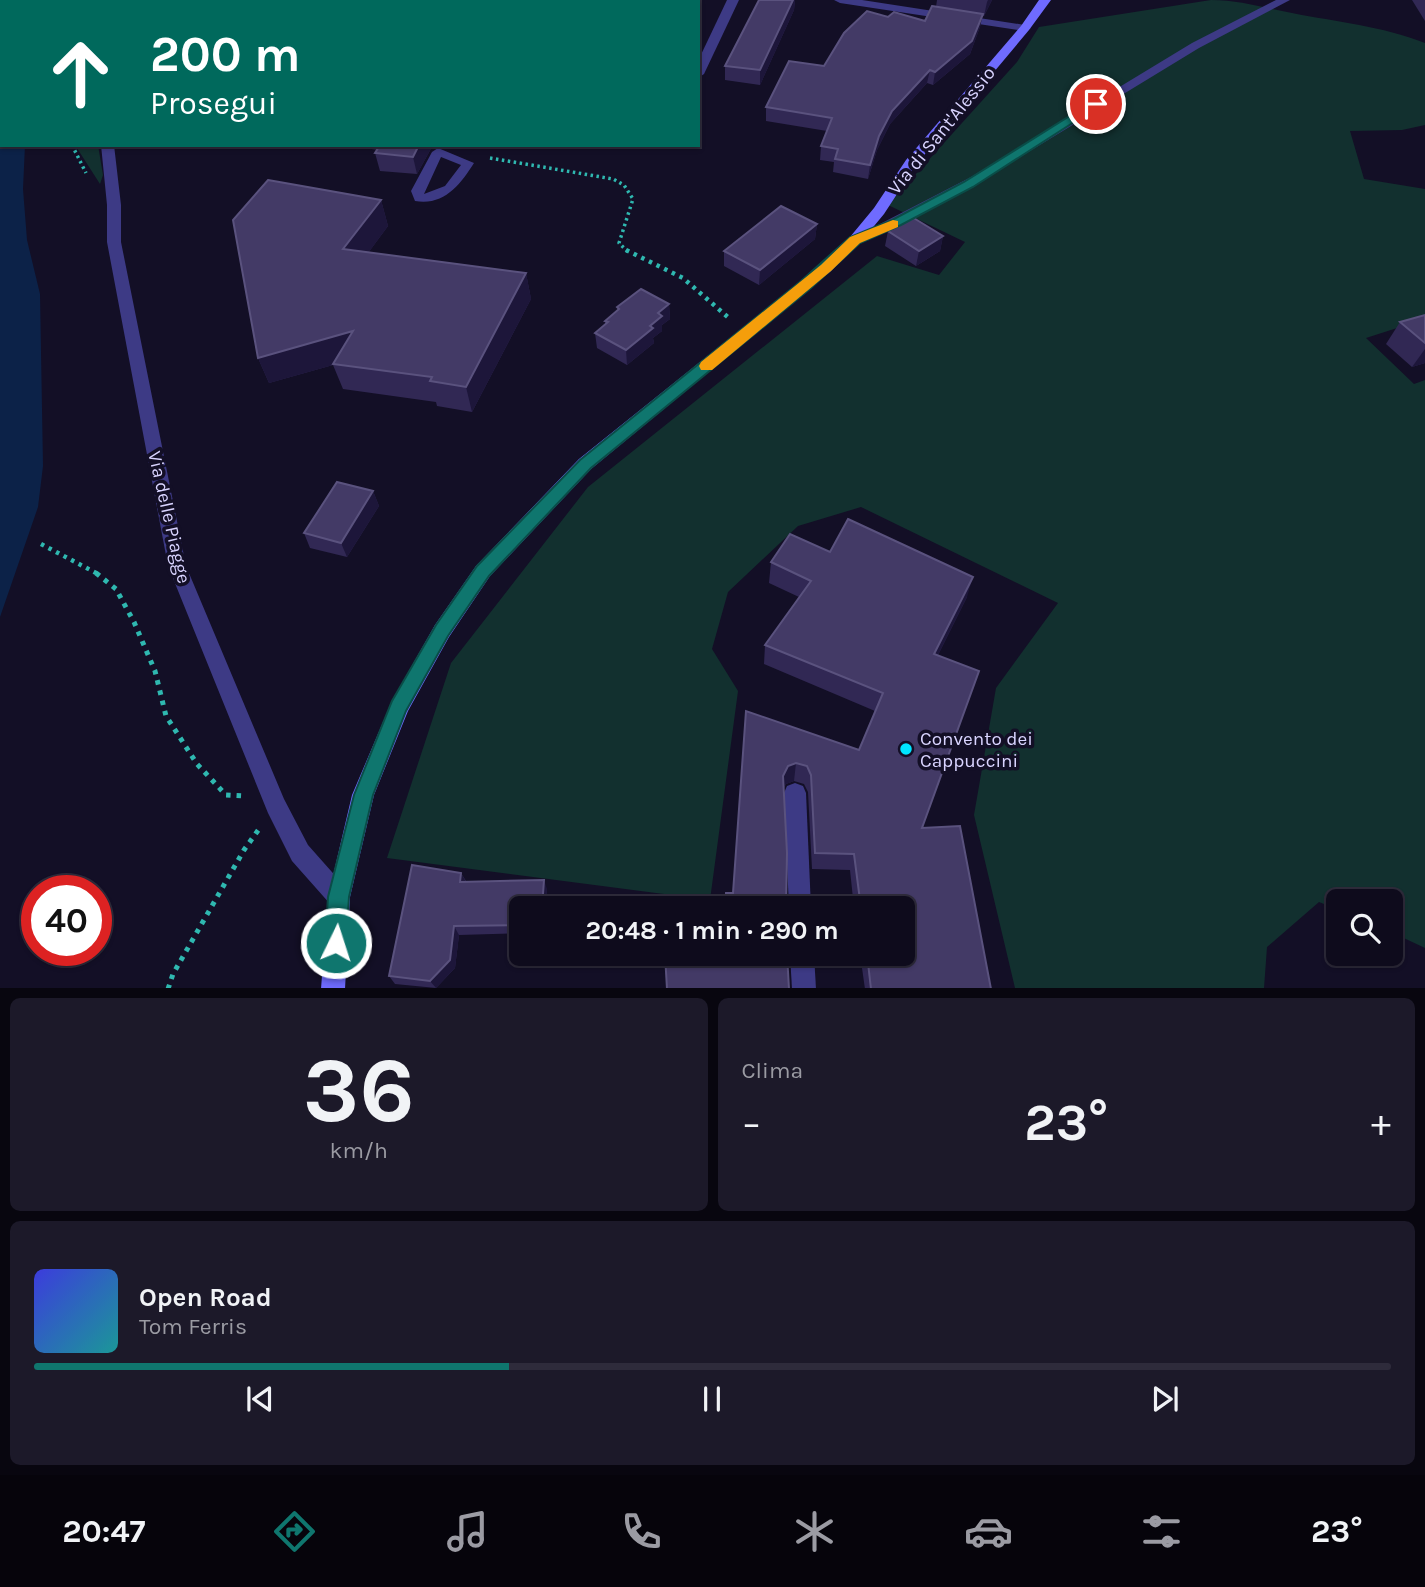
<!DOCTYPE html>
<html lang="it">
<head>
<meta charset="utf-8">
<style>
	:root { --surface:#0e0b1c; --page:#1c1929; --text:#f1f3f6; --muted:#9b9ba3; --line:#2e2b3b; --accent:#0f766e }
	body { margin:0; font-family:Karla,sans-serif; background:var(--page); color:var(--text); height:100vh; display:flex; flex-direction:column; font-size:26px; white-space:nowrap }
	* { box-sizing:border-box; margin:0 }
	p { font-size:23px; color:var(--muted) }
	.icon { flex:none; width:38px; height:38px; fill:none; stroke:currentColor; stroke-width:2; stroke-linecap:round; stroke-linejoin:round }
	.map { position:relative; height:988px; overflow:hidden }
	.sheet { display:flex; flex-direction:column; gap:10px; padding:10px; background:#08060f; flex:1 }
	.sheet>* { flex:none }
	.hud { position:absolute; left:0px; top:0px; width:700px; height:147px; box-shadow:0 2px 5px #0004,0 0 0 2px var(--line); background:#00695c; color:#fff; overflow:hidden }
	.buttons { position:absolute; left:1326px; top:889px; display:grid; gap:14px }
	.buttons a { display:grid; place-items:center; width:77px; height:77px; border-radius:10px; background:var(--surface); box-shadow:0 2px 5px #0004,0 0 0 2px var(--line); font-size:35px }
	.speed { position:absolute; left:21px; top:875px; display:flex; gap:14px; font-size:35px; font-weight:700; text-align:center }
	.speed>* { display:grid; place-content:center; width:91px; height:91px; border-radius:50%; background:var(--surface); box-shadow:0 2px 5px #0004,0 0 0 2px var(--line); line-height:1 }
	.speed .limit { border:10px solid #d22; background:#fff; color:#111 }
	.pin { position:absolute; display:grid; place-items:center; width:60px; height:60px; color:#fff; margin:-30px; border:4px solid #fff; border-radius:50%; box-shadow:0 2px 7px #0007 }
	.me { position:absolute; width:77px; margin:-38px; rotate:4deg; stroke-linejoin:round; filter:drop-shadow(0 0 5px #0008) }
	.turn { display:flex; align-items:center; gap:24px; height:147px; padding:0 35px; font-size:32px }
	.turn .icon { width:91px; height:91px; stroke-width:2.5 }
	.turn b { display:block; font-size:49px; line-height:60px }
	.big { font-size:52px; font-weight:700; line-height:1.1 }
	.sheet .widget { flex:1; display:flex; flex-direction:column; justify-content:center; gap:10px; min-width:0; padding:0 24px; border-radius:10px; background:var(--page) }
	.sheet .dial { align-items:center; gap:0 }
	.dial b { font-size:91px; line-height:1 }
	.song { display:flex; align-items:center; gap:21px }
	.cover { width:84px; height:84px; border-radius:10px; background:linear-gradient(135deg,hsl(240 70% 55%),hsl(180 70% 35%)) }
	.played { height:7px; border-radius:4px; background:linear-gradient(90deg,var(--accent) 35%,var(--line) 35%) }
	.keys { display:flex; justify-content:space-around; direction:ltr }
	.heat { display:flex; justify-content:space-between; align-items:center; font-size:38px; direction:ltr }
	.sheet .tiles { flex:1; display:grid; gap:10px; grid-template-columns:1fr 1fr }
	.widget:last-child { grid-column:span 2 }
	.trip { position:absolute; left:509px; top:896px; width:406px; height:70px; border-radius:10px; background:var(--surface); box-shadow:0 2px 5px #0004,0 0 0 2px var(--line); font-weight:700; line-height:70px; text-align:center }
	.tab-bar { display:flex; height:112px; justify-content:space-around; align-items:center; background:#06040b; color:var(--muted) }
	.tab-bar .icon { width:49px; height:49px }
	.tab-bar .selected { color:var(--accent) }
	.tab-bar b { font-size:32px; color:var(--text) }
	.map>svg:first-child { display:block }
</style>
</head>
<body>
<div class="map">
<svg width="1425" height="989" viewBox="0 0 1425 989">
	<rect width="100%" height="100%" fill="#130f26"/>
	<g fill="#12302f">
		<path d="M1211,0c29,0 53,8 81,13 45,9 90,13 133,30v82l-23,5 -52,1 14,48 61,10v130l-59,19 48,46 11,-4v568l-34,-16v-31h-52v9l-20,-8 -52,45 -3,41h-249l-41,-173 22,-127 62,-85 -197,-96 -63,19 -70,66 -16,57 26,42 -28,209 -323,-42 64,-195 137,-176 289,-231 62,19 26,-33 -77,-37 129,-143 22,-35z"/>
		<polygon points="75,145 98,145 103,175 100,184"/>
	</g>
	<polygon fill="#0c2248" points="0,0 2,145 25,145 23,189 27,240 40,294 43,466 38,507 0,617"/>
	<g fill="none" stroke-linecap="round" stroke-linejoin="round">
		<g stroke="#2fb8b0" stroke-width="3.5" stroke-dasharray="2.5 3.5" stroke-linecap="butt">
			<polyline points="585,2 588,0"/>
			<polyline points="72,145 86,173"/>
			<polyline points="490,158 613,179 624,185 633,199 619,243 628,252"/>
		</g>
		<g stroke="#2fb8b0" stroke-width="4.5" stroke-dasharray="3.5 5" stroke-linecap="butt">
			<polyline points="626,250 683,278 730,319"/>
			<polyline points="41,544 98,574"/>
		</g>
		<g stroke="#2fb8b0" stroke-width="5" stroke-dasharray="4.5 6" stroke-linecap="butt">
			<polyline points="96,573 116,589 134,622 155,671 166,716 197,764 226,795 244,796"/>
			<polyline points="168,989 173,974 244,850 259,829"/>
		</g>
		<g fill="#3d3a85" fill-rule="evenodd">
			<polygon points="1276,0 1290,0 1199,48 979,182 860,243 850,243 849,240 971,177 1192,43"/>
			<path d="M438,148l36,15c-14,22 -30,43 -59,38l-4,-10 21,-39zM441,157l20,8 -16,21 -21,8z"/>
		</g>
		<g fill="#3d3a85" fill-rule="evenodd">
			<rect x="90" y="0" width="12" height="2"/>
			<polygon points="727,0 739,0 704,74 698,78 698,61"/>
			<polygon points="834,0 862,0 1025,25 1031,28 1025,31 840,3"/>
			<polygon points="101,145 114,145 121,205 121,242 186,566 284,799 308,845 347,889 350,897 347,905 339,908 331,905 292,861 268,813 168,566 107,242 107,205"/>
			<polygon points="795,783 803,786 806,793 811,908 789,908 784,793 787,786"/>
			<polygon points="790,954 814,954 816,989 792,989"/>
		</g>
		<polygon fill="#6f6bff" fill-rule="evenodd" points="1039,0 1051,0 1029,30 916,165 884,214 860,243 831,271 591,469 490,576 449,637 408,711 374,795 350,897 345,989 321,989 328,897 352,795 392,701 435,625 476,566 579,459 821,265 850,237 874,208 906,160 1021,26"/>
	</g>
	<g fill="#312854">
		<polygon points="759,0 795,0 794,10 760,85 725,80 725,66"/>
		<polygon points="937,0 992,0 984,16 982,16 980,27 970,54 933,85 927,83 890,124 877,150 868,179 833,172 834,162 820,160 821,146 827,131 766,121 766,107 824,66 925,21 936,7"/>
		<polygon points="1412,0 1425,0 1425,21"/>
		<polygon points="346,145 433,145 417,174 380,171 375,153 378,150"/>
		<polygon points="381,200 388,226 368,253 526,273 531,299 472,412 437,406 436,402 343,389 333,365 269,383 258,358"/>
		<polygon points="817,224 815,239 759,285 724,266 724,251"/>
		<polygon points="888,231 943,236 940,251 916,266 885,246"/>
		<polygon points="669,304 670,319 662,325 662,331 653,338 654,343 627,365 597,348 595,333 605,325 605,321 618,310 617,307"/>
		<polygon points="1425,315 1425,363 1412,367 1386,344 1400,322"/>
		<polygon points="373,491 379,506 347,557 310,548 304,533"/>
		<polygon points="830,552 967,597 938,655 922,828 991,989 865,989 860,954 903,954 903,908 854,908 850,870 812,869 808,792 804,784 794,781 786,784 784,788 785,897 733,893 746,711 859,750 875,711 764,664 765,645 799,597 769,583 771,562"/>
		<polygon points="461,873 466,881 547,889 546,908 522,908 522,933 459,935 455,968 436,988 395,984 389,976"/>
	</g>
	<g fill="#1d163a">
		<polygon points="793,0 795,0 794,10 760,85 760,70"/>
		<polygon points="988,0 992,0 984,16 987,2"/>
		<polygon points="983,14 980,27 970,54 933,85 935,72"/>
		<polygon points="930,70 927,83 890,124 877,150 868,179 870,165 879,136 892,111"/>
		<polygon points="419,145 433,145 417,174 413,157"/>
		<polygon points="381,200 388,226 352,275 343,249"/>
		<polygon points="817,224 815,239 759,285 760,270"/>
		<polygon points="943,236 940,251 916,266 919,251"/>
		<polygon points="526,273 531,299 472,412 466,387"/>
		<polygon points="669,304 670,319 662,325 662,331 653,338 654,343 627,365 626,350 650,326 658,313"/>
		<polygon points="353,331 333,365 269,383 258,358"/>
		<polygon points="1425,349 1425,363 1412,367"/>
		<polygon points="373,491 379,506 347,557 341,543"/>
		<polygon points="973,577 967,597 929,673 934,654"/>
		<polygon points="796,763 794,781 786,784 781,793 783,776 788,766"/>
		<polygon points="461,873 466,882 460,882"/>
		<polygon points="544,880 547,889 546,908 542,908"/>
		<polygon points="454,926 459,935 455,968 436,988 430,981"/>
	</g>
	<g fill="#433a66" stroke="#5a527e" stroke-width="2">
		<polygon points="759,0 793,0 760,70 725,66"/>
		<polygon points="932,6 983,14 972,41 935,72 930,70 892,111 879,136 870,165 835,159 838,149 821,146 832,118 766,107 789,61 824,66 844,33 867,11 888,17 894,12 925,21"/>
		<polygon points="380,145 419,145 413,157 375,153"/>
		<polygon points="268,180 381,200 343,249 526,273 466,387 430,381 432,377 333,364 353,331 258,358 233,220"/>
		<polygon points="781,206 817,224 760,270 724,251"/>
		<polygon points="912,217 943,236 919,251 888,231"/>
		<polygon points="641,289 669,304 658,313 662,316 650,326 653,328 626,350 595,333 608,322 605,321 619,309 617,307"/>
		<polygon points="1425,315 1425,343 1400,322"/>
		<polygon points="337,482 373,491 341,543 304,533"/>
		<polygon points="848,519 973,577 934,654 979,671 922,828 960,826 991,989 871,989 867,954 903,954 903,908 861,908 854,854 815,853 811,775 807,766 796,763 788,766 783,776 787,853 786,908 725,908 726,893 733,893 746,711 859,750 883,693 765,645 811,581 771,562 790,534 830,552"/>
		<polygon points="412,865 461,873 460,882 544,880 542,908 522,908 522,925 454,926 450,960 430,981 389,976"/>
		<polygon points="665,954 787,954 789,989 667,989"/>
	</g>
	<polygon fill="#0f766e" stroke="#0a4d48" stroke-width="2" points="1092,102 1102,104 973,187 901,225 860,243 811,288 591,468 489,576 448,636 406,711 373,795 349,897 346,943 343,950 336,953 328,950 325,943 328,897 354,795 392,701 436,625 477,566 580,460 801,281 850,237 892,220 964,182"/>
	<polygon fill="#f59e0b" points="893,220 898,221 898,227 860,243 831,271 712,370 701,370 699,366 701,362 821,265 850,237"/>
	<circle fill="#00e5ff" stroke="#130f26" stroke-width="2.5" cx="906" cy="749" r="7"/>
	<g text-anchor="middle" stroke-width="7" stroke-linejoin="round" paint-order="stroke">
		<g font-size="19" fill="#d9d4ff" stroke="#130f26">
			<text transform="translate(941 130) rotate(-51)" y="7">Via di Sant'Alessio</text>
			<text transform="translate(170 517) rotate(77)" y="7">Via delle Piagge</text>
		</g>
		<g font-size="19" fill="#d9d4ff" stroke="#130f26" text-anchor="start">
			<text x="920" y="745">Convento dei<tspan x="920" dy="22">Cappuccini</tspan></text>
		</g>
	</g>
</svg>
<div class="buttons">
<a><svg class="icon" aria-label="search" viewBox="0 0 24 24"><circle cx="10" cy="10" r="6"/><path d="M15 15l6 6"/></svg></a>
</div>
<div class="speed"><div class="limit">40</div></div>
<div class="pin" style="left:1096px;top:104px;background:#d93025"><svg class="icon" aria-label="arrive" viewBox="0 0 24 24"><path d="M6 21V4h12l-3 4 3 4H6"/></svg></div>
<svg class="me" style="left:336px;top:943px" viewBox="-20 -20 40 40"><circle r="17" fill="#0f766e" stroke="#fff" stroke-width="3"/><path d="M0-11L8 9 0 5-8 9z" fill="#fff"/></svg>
<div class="trip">20:48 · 1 min · 290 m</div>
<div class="hud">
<div class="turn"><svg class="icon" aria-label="ahead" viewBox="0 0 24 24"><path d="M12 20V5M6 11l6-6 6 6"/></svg><div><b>200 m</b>Prosegui</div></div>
</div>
</div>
<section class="sheet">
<div class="tiles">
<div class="widget dial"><b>36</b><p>km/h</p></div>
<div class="widget"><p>Clima</p>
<div class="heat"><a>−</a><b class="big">23°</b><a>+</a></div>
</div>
<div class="widget">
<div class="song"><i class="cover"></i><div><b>Open Road</b><p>Tom Ferris</p></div></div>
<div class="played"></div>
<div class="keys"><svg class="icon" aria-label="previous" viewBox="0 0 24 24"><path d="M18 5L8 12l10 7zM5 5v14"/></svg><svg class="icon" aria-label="pause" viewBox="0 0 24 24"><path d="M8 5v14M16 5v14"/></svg><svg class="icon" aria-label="next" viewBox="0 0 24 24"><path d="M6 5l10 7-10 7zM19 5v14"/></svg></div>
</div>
</div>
</section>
<nav class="tab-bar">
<b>20:47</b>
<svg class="icon selected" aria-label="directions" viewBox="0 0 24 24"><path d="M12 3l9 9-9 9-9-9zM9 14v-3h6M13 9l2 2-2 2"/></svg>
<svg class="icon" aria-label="music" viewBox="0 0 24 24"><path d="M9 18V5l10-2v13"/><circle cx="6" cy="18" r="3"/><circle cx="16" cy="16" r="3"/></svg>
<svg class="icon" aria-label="phone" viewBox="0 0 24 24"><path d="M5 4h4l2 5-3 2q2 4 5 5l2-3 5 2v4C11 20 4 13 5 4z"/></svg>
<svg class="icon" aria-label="climate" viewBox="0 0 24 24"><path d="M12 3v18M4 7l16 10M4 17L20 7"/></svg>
<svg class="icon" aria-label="car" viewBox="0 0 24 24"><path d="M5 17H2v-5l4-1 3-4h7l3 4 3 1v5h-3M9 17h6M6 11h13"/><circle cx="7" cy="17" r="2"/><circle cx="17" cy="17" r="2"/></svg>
<svg class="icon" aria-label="filters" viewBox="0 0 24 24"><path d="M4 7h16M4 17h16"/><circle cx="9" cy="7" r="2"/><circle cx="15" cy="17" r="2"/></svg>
<b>23°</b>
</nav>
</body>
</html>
